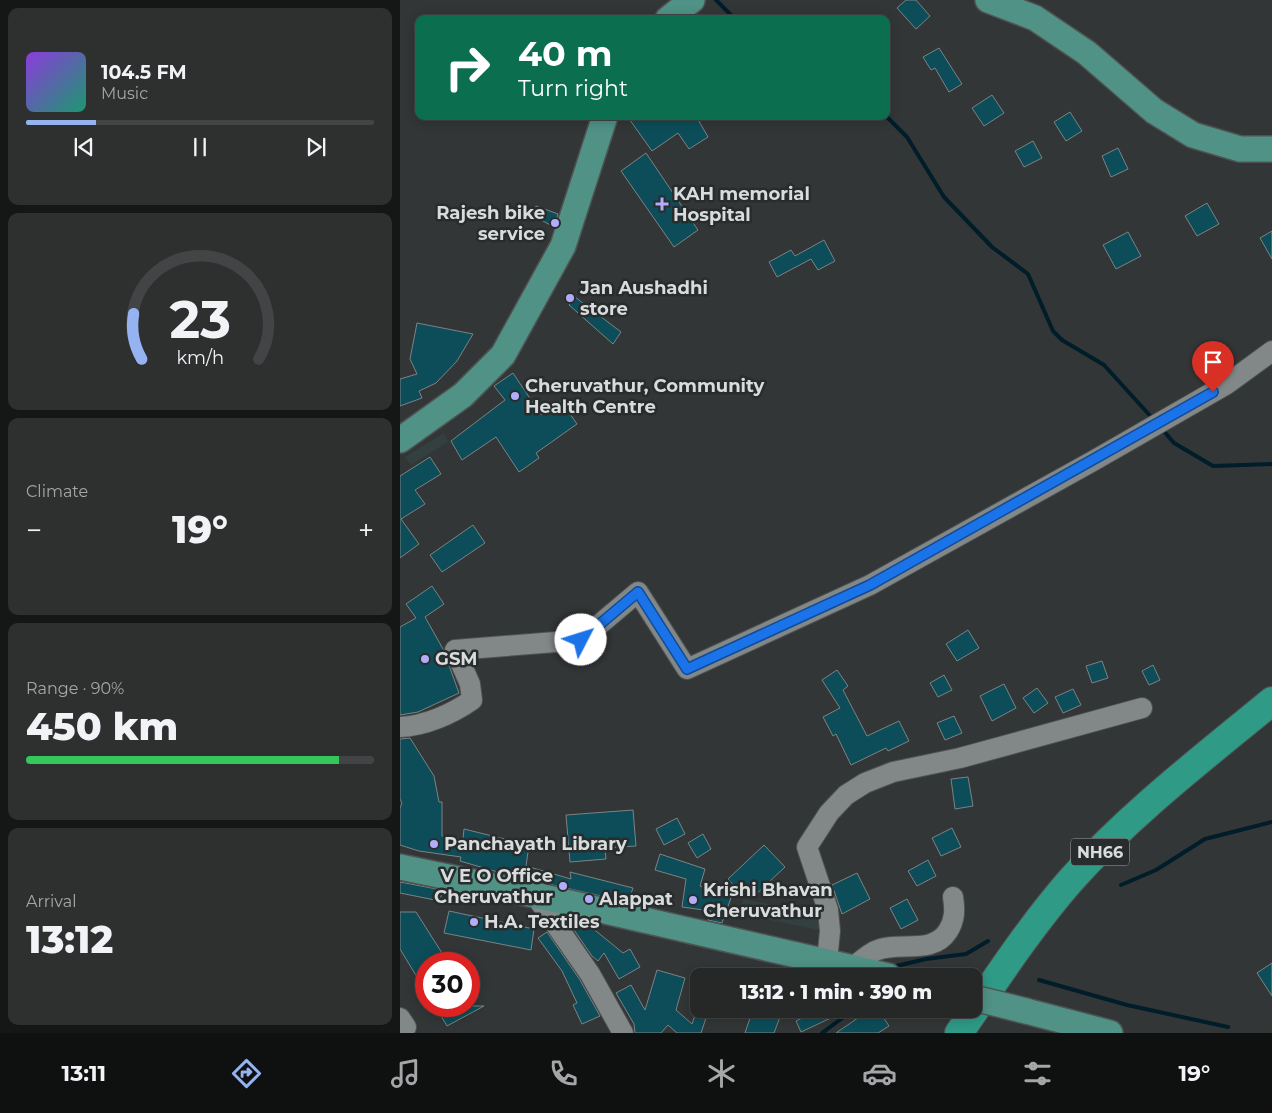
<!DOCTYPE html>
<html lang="en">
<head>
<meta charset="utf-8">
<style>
	:root { --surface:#262828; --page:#2e3030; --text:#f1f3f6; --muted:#a4a6a8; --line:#424445; --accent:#95b2f1 }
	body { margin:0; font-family:Montserrat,sans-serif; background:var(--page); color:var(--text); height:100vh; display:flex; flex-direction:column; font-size:19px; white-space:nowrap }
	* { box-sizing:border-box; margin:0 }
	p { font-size:16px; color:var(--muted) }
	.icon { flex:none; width:28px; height:28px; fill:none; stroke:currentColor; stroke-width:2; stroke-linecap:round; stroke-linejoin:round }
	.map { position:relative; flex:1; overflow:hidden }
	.panel { display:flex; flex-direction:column; gap:8px; padding:8px; background:#151616; width:400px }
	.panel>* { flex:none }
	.banner { position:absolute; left:15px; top:15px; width:475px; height:105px; border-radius:10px; box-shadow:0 2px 12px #0003,0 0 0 1px var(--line); background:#0b6e4f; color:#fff; overflow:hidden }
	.speed { position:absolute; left:15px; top:952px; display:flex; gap:10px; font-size:25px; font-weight:700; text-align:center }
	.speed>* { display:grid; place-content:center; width:65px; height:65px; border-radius:50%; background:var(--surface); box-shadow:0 2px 12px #0003,0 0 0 1px var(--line); line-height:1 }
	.speed .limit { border:8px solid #d22; background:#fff; color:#111 }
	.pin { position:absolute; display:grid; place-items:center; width:42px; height:42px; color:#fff; margin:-51px -21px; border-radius:50% 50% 50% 0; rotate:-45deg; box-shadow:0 0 5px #0007 }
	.pin .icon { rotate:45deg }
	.me { position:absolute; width:55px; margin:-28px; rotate:50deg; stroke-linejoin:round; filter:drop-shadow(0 0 4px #0008) }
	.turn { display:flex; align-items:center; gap:18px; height:105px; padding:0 20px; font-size:22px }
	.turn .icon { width:65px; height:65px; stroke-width:2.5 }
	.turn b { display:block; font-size:35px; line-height:42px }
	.big { font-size:38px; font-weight:800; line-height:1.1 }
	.panel .widget { flex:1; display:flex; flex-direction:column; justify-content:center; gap:8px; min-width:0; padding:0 18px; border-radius:10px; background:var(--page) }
	.panel .dial { align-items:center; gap:0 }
	.dial svg { height:130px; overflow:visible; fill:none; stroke:var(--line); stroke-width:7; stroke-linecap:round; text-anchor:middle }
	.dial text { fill:var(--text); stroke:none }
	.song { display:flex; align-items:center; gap:15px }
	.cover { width:60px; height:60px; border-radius:8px; background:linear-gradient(135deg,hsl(270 70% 55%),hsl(160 70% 35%)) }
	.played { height:5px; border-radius:2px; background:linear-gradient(90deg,var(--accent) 20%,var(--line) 20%) }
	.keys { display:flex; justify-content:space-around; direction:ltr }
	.heat { display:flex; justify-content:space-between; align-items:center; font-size:28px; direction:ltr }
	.charge { height:8px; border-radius:4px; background:linear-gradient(90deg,#34c759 90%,var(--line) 0) }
	.trip { position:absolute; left:290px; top:968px; width:292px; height:50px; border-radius:10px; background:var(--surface); box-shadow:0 2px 12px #0003,0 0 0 1px var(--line); font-weight:800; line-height:50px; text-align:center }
	.dock { display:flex; height:80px; justify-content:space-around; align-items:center; background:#0f1010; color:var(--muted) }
	.dock .icon { width:35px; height:35px }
	.dock .on { color:var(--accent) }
	.dock b { font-size:22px; color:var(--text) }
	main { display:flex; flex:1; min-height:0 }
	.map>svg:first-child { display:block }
</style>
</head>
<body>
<main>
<section class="panel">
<div class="widget">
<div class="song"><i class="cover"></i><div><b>104.5 FM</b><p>Music</p></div></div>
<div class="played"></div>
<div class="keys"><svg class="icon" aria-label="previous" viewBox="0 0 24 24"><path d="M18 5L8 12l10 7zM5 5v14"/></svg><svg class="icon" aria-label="pause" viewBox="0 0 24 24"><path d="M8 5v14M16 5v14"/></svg><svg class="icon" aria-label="next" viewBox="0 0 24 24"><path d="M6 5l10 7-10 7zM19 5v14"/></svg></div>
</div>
<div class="widget dial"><svg viewBox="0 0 100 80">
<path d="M14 69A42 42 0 1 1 86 69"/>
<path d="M14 69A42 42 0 0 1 9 41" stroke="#95b2f1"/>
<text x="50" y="56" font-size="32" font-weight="700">23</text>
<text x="50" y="72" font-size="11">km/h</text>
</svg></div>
<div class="widget"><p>Climate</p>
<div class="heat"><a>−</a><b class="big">19°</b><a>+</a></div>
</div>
<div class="widget"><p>Range · 90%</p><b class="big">450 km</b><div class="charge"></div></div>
<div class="widget"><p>Arrival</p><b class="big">13:12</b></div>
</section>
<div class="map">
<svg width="872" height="1033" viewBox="0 0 872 1033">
	<rect width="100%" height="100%" fill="#323636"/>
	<g fill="#344040">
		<polygon points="44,433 48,442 11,465 5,457"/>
		<polygon points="343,899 423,915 420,930 340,914"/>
	</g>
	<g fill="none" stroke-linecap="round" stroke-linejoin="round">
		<g stroke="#011d2a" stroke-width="4">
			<polyline points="316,0 335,19"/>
			<polyline points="486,116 507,137 544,197 592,247 628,274 653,331 662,340 704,365 754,420"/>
			<polyline points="762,429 774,443 813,466 872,464"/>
			<polyline points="721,885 756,870 805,839 872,822"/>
			<polyline points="492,967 526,959 566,954 588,941"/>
			<polyline points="639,980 727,1005 828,1027"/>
			<polyline points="422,1033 445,1016"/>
		</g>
	</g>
	<g fill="#0c4d59" stroke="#7e8283">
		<polygon points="506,0 516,0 530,16 516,29 497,8"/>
		<polygon points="539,48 562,84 549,92 535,68 531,70 523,57"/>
		<polygon points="592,95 604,113 584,126 572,108"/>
		<polygon points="670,112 682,131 666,141 654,122"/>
		<polygon points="227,116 296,116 308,137 289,149 278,133 252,151"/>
		<polygon points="633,141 642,158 624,167 615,151"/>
		<polygon points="718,148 728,169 711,177 702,156"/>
		<polygon points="246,153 298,230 274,247 221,171"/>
		<polygon points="807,203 819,224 797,236 785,216"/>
		<polygon points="136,206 158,214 154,227 132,215"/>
		<polygon points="872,231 872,259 860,238"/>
		<polygon points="728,232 741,256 716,269 703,245"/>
		<polygon points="424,240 435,261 418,270 411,259 377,277 369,262 391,250 395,256"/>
		<polygon points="175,297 221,332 213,344 169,305"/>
		<polygon points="17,323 73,334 57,361 36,383 19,391 22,398 0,406 0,379 17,374 10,359"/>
		<polygon points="113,373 141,415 161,401 177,424 136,453 139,458 119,472 96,437 62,460 51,441 105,400 94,386"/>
		<polygon points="30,457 41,474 15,490 25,504 1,519 19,544 0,558 0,476"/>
		<polygon points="73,525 85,543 42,572 30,555"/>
		<polygon points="32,586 44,604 25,617 43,649 59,693 18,712 0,715 0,627 16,618 6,604"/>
		<polygon points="568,630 579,648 557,661 546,644"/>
		<polygon points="702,661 708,678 692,683 686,666"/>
		<polygon points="753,665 760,680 749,685 742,671"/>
		<polygon points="437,670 448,686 443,690 467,736 499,721 509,741 488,751 486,748 451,765 436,734 433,736 423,717 440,708 422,680"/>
		<polygon points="544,675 552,690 538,697 530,683"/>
		<polygon points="604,684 616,708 592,721 580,696"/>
		<polygon points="637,688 648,703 634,713 623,698"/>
		<polygon points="673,689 681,705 663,713 655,697"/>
		<polygon points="554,716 562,733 545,740 537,723"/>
		<polygon points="10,738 34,776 39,802 42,802 42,836 63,839 64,829 129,845 126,866 171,879 170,872 233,888 228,902 108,875 60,861 61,857 19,851 0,845 0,808 2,803 0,799 0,739"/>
		<polygon points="568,777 573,806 555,809 551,779"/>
		<polygon points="233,810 236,846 205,848 206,859 170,862 166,815"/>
		<polygon points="277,818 285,834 264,845 256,829"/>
		<polygon points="552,828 561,847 541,856 532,838"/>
		<polygon points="303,834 311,849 297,858 288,843"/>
		<polygon points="364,845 385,867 353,897 346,890 342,894 328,879"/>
		<polygon points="260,854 305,869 300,886 331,898 322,923 308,920 311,911 282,907 286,879 255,870"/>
		<polygon points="528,860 536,876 517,886 508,871"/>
		<polygon points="457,873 470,899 442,914 432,885"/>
		<polygon points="0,882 42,890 40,901 0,893"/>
		<polygon points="507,899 518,920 501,929 490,908"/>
		<polygon points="49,911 134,929 131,950 44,933"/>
		<polygon points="0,912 16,912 49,964 26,964 26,992 0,949"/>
		<polygon points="165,917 185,922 223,953 230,949 240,967 219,979 204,953 198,961 192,956"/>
		<polygon points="147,932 180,980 200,1016 182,1024 173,1005 177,1003 162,971 138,938"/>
		<polygon points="872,963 872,996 857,973"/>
		<polygon points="257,970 285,978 276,1010 292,1024 297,1009 309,1009 301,1033 277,1033 268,1025 261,1033 235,1033 234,1024 216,993 231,985 245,1010"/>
		<polygon points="35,1006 84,1006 47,1026"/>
		<polygon points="353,1009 383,1009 374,1033 345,1033"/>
		<polygon points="420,1009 450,1009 401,1032 396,1021"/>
		<polygon points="471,1009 478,1009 489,1026 478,1033 436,1033"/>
	</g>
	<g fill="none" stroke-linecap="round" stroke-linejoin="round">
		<g stroke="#4f5252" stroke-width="22">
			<g id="minor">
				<path d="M0,727c25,-1 52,-13 72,-27l-2,-16 -15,-34 126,-10 57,-48 49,77 183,-84 223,-124 134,-77 45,-33"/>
				<polyline points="135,895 190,974 223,1033"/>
				<polyline points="427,961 430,931 428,910 407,847 429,813 446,795 465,783 493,772 560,758 742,708"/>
				<path d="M453,967c7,-5 14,-12 22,-16 23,-11 57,5 73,-20 7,-11 7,-21 5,-34"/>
				<polyline points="0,1018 6,1027 0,1030"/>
			</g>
		</g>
		<g stroke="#4f5252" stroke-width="28">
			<g id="major">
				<polyline points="588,0 635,18 687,53 754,111 793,135 840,149 872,149"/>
				<polyline points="268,19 292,0"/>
				<polyline points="0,440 63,395 103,355 163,246 205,116"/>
				<polyline points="0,867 135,895 488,976"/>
				<polyline points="626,1011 710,1033"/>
			</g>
		</g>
		<g stroke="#4f5252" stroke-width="30">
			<path id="highway" d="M559,1033c36,-52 70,-105 112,-153 60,-67 132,-122 201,-179"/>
		</g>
		<use href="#minor" stroke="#828787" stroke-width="20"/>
		<use href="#major" stroke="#509286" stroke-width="25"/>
		<use href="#highway" stroke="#2f9a86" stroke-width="28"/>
		<g stroke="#4f5252" stroke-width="28" stroke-linecap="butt">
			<polyline id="major-bridge" points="574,998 626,1011"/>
		</g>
		<use href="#major-bridge" stroke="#509286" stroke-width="25"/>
	</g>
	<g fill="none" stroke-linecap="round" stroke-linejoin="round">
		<g stroke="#114b97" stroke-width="12">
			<polyline id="route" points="181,640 238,592 287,669 470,585 813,392"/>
		</g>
		<use href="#route" stroke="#1a73e8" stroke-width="9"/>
	</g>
	<g fill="#b1adfa" stroke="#282c2c" stroke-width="2">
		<path d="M259.5 196.5h5v5h5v5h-5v5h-5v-5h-5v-5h5z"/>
		<circle cx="155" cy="223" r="5"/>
		<circle cx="170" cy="298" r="5"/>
		<circle cx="115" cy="396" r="5"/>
		<circle cx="25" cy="659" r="5"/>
		<circle cx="34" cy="844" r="5"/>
		<circle cx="163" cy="886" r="5"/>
		<circle cx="189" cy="899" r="5"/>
		<circle cx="293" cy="900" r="5"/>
		<circle cx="74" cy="922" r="5"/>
	</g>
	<g text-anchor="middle" stroke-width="5" stroke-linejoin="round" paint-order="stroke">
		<rect fill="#282c2c" stroke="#a4a7a7" stroke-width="1" x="671" y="838.5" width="58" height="27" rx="4"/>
		<g font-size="16" font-weight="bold" fill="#d9dcdc">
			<text x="700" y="858">NH66</text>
		</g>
		<g font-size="18" font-weight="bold" fill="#d9dcdc" stroke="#282c2c" text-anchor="start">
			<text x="273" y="200">KAH memorial<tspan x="273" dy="21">Hospital</tspan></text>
			<text x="145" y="219" text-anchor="end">Rajesh bike<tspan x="145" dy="21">service</tspan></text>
			<text x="180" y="294">Jan Aushadhi<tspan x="180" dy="21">store</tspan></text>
			<text x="125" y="392">Cheruvathur, Community<tspan x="125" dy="21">Health Centre</tspan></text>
			<text x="35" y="665">GSM</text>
			<text x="44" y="850">Panchayath Library</text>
			<text x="153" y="882" text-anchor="end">V E O Office<tspan x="153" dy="21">Cheruvathur</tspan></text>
			<text x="303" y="896">Krishi Bhavan<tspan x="303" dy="21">Cheruvathur</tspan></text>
			<text x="199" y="905">Alappat</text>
			<text x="84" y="928">H.A. Textiles</text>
		</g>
	</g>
</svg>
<div class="speed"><div class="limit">30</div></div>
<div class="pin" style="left:813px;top:392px;background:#d93025"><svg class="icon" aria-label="arrive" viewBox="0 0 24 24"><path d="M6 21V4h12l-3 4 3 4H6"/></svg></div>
<svg class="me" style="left:181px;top:640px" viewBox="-20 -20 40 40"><circle r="19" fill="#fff"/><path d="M0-13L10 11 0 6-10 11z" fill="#1a73e8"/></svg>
<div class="trip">13:12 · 1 min · 390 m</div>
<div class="banner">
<div class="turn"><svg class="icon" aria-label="right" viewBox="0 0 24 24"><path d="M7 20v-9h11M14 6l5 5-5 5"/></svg><div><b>40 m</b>Turn right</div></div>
</div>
</div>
</main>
<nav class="dock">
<b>13:11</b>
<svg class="icon on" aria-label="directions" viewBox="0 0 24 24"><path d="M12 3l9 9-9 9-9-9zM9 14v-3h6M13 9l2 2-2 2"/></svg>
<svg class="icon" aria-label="music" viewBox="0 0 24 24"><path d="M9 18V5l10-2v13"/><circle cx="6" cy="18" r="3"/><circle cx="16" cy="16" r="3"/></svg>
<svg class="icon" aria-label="phone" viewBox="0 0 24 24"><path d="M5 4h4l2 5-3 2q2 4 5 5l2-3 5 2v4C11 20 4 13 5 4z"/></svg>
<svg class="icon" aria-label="climate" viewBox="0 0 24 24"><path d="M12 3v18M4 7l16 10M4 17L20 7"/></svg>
<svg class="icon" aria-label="car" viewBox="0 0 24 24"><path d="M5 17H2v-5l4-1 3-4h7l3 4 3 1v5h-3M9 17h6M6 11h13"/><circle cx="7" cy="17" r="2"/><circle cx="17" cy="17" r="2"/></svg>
<svg class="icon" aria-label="filters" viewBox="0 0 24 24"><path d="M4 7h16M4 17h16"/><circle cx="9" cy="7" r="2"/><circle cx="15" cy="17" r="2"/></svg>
<b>19°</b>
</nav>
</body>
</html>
